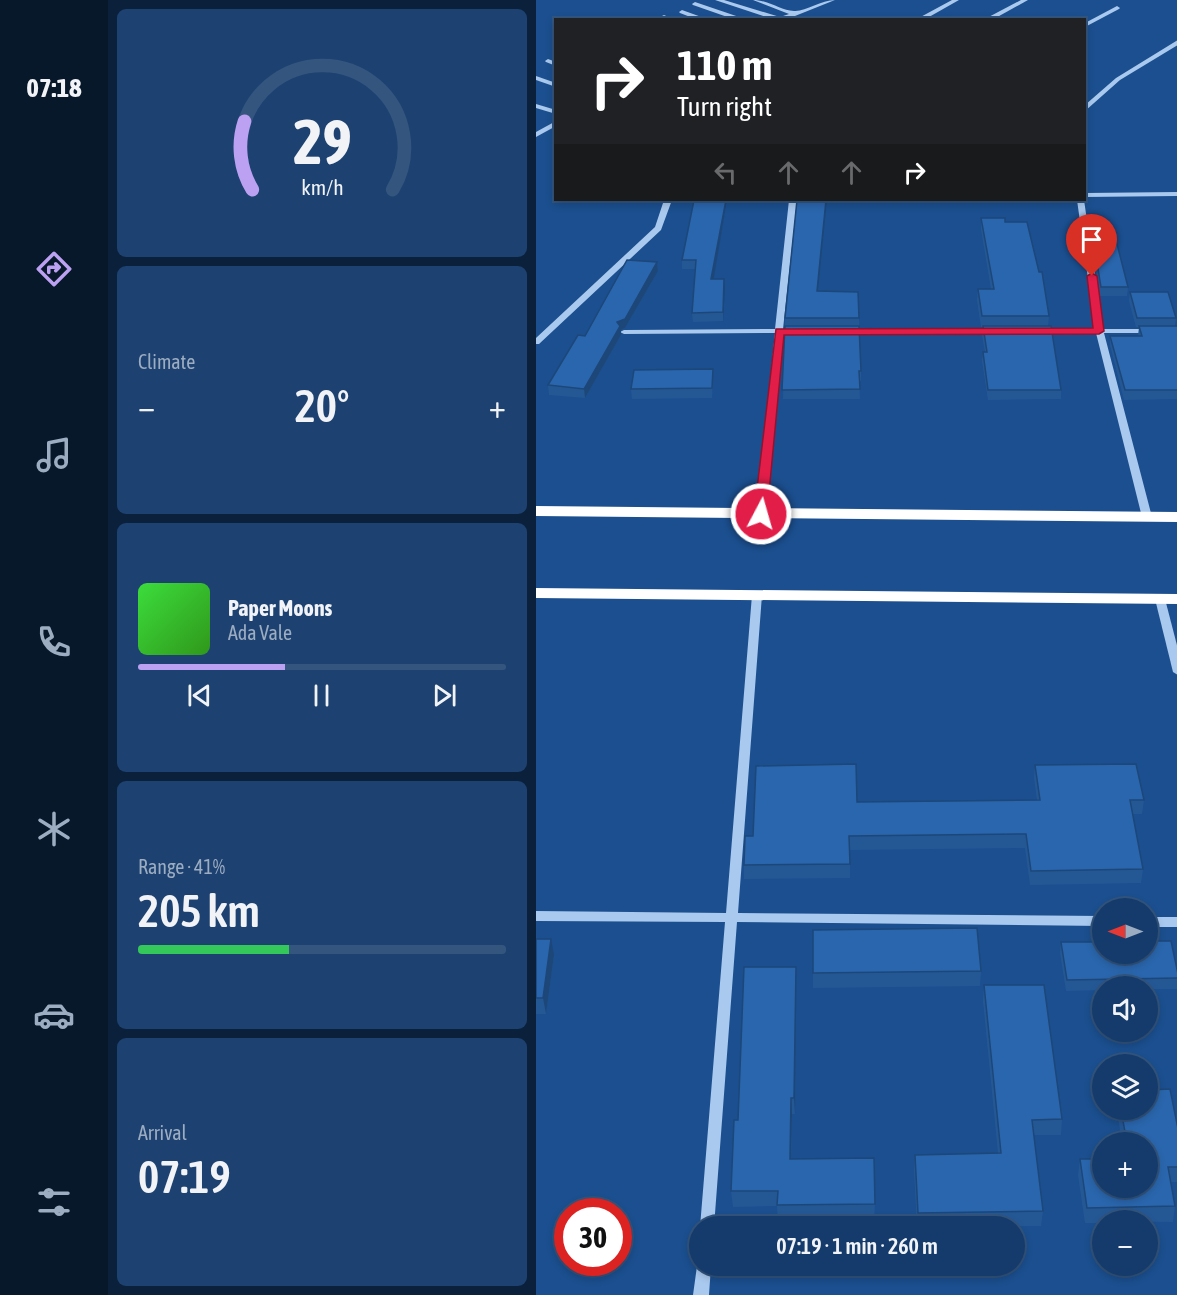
<!DOCTYPE html>
<html lang="en">
<head>
<meta charset="utf-8">
<style>
	:root { --surface:#143b6b; --page:#1d4271; --text:#f1f3f6; --muted:#9dadc1; --line:#33557e; --accent:#bca0f2 }
	body { margin:0; font-family:"Asap Condensed",sans-serif; background:var(--page); color:var(--text); height:100vh; display:flex; flex-direction:column; font-size:22px; white-space:nowrap }
	* { box-sizing:border-box; margin:0 }
	p { font-size:20px; color:var(--muted) }
	.icon { flex:none; width:33px; height:33px; fill:none; stroke:currentColor; stroke-width:2; stroke-linecap:round; stroke-linejoin:round }
	.map { position:relative; flex:1; overflow:hidden }
	.details { display:flex; flex-direction:column; gap:9px; padding:9px; background:#0b203b; width:428px }
	.details>* { flex:none }
	.hud { position:absolute; left:18px; top:18px; width:532px; height:183px; border-radius:0px; box-shadow:0 3px 9px #0003,0 0 0 2px var(--line); background:#202124; color:#fff; overflow:hidden }
	.needle { width:39px; rotate:270deg }
	.buttons { position:absolute; left:556px; top:898px; display:grid; gap:12px }
	.buttons a { display:grid; place-items:center; width:66px; height:66px; border-radius:50%; background:var(--surface); box-shadow:0 3px 9px #0003,0 0 0 2px var(--line); font-size:30px }
	.speed { position:absolute; left:18px; top:1198px; display:flex; gap:12px; font-size:30px; font-weight:700; text-align:center }
	.speed>* { display:grid; place-content:center; width:78px; height:78px; border-radius:50%; background:var(--surface); box-shadow:0 3px 9px #0003,0 0 0 2px var(--line); line-height:1 }
	.speed .limit { border:9px solid #d22; background:#fff; color:#111 }
	.pin { position:absolute; display:grid; place-items:center; width:51px; height:51px; color:#fff; margin:-62px -26px; border-radius:50% 50% 50% 0; rotate:-45deg; box-shadow:0 0 6px #0007 }
	.pin .icon { rotate:45deg }
	.me { position:absolute; width:66px; margin:-33px; rotate:6deg; stroke-linejoin:round; filter:drop-shadow(0 0 4px #0008) }
	.turn { display:flex; align-items:center; gap:21px; height:126px; padding:0 24px; font-size:27px }
	.turn .icon { width:78px; height:78px; stroke-width:2.5 }
	.turn b { display:block; font-size:42px; line-height:51px }
	.lanes { display:flex; align-items:center; height:57px; padding:0 24px; background:#0003; justify-content:center; gap:30px; direction:ltr }
	.lanes .off { opacity:.35 }
	.big { font-size:45px; font-weight:600; line-height:1.1 }
	.details .widget { flex:1; display:flex; flex-direction:column; justify-content:center; gap:9px; min-width:0; padding:0 21px; border-radius:9px; background:var(--page) }
	.details .dial { align-items:center; gap:0 }
	.dial svg { height:156px; overflow:visible; fill:none; stroke:var(--line); stroke-width:7; stroke-linecap:round; text-anchor:middle }
	.dial text { fill:var(--text); stroke:none }
	.song { display:flex; align-items:center; gap:18px }
	.cover { width:72px; height:72px; border-radius:9px; background:linear-gradient(135deg,hsl(120 70% 55%),hsl(110 70% 35%)) }
	.played { height:6px; border-radius:3px; background:linear-gradient(90deg,var(--accent) 40%,var(--line) 40%) }
	.keys { display:flex; justify-content:space-around; direction:ltr }
	.heat { display:flex; justify-content:space-between; align-items:center; font-size:33px; direction:ltr }
	.charge { height:9px; border-radius:4px; background:linear-gradient(90deg,#34c759 41%,var(--line) 0) }
	.trip { position:absolute; left:153px; top:1216px; width:336px; height:60px; border-radius:30px; background:var(--surface); box-shadow:0 3px 9px #0003,0 0 0 2px var(--line); font-weight:600; line-height:60px; text-align:center }
	main { display:flex; flex:1; min-height:0 }
	.tabs { display:flex; flex-direction:column; width:108px; justify-content:space-around; align-items:center; background:#08182b; color:var(--muted) }
	.tabs .icon { width:42px; height:42px }
	.tabs .current { color:var(--accent) }
	.tabs b { font-size:27px; color:var(--text) }
	.map>svg:first-child { display:block }
</style>
</head>
<body>
<main>
<nav class="tabs">
<b>07:18</b>
<svg class="icon current" aria-label="directions" viewBox="0 0 24 24"><path d="M12 3l9 9-9 9-9-9zM9 14v-3h6M13 9l2 2-2 2"/></svg>
<svg class="icon" aria-label="music" viewBox="0 0 24 24"><path d="M9 18V5l10-2v13"/><circle cx="6" cy="18" r="3"/><circle cx="16" cy="16" r="3"/></svg>
<svg class="icon" aria-label="phone" viewBox="0 0 24 24"><path d="M5 4h4l2 5-3 2q2 4 5 5l2-3 5 2v4C11 20 4 13 5 4z"/></svg>
<svg class="icon" aria-label="climate" viewBox="0 0 24 24"><path d="M12 3v18M4 7l16 10M4 17L20 7"/></svg>
<svg class="icon" aria-label="car" viewBox="0 0 24 24"><path d="M5 17H2v-5l4-1 3-4h7l3 4 3 1v5h-3M9 17h6M6 11h13"/><circle cx="7" cy="17" r="2"/><circle cx="17" cy="17" r="2"/></svg>
<svg class="icon" aria-label="filters" viewBox="0 0 24 24"><path d="M4 7h16M4 17h16"/><circle cx="9" cy="7" r="2"/><circle cx="15" cy="17" r="2"/></svg>
</nav>
<section class="details">
<div class="widget dial"><svg viewBox="0 0 100 80">
<path d="M14 69A42 42 0 1 1 86 69"/>
<path d="M14 69A42 42 0 0 1 10 34" stroke="#bca0f2"/>
<text x="50" y="56" font-size="32" font-weight="700">29</text>
<text x="50" y="72" font-size="11">km/h</text>
</svg></div>
<div class="widget"><p>Climate</p>
<div class="heat"><a>−</a><b class="big">20°</b><a>+</a></div>
</div>
<div class="widget">
<div class="song"><i class="cover"></i><div><b>Paper Moons</b><p>Ada Vale</p></div></div>
<div class="played"></div>
<div class="keys"><svg class="icon" aria-label="previous" viewBox="0 0 24 24"><path d="M18 5L8 12l10 7zM5 5v14"/></svg><svg class="icon" aria-label="pause" viewBox="0 0 24 24"><path d="M8 5v14M16 5v14"/></svg><svg class="icon" aria-label="next" viewBox="0 0 24 24"><path d="M6 5l10 7-10 7zM19 5v14"/></svg></div>
</div>
<div class="widget"><p>Range · 41%</p><b class="big">205 km</b><div class="charge"></div></div>
<div class="widget"><p>Arrival</p><b class="big">07:19</b></div>
</section>
<div class="map">
<svg width="642" height="1295" viewBox="0 0 642 1295">
	<rect width="100%" height="100%" fill="#1b4f8f"/>
	<g fill="none" stroke-linecap="round" stroke-linejoin="round">
		<g fill="#a9c9ee" fill-rule="evenodd">
			<path d="M179,0h9l56,17 9,-3 -36,-14c16,0 28,11 41,11 11,1 27,-11 41,-11l-50,20h-10z"/>
			<polygon points="416,0 423,0 393,17 424,20 379,20"/>
			<polygon points="485,0 492,0 456,20 447,20"/>
			<polygon points="159,2 209,19 210,20 200,20 157,5 156,4"/>
			<polygon points="581,6 584,8 583,9 549,27 549,23"/>
			<polygon points="146,10 171,19 172,20 162,20 144,13 143,12"/>
			<polygon points="128,15 137,19 138,20 126,18 126,16"/>
			<polygon points="642,40 642,45 584,80 549,111 549,105 580,78"/>
			<polygon points="12,59 20,62 20,66 10,62 9,61"/>
			<polygon points="0,76 20,83 20,87 0,80"/>
			<polygon points="0,104 20,110 20,114 0,108"/>
			<polygon points="20,121 20,126 0,137 0,132"/>
			<polygon points="642,192 642,196 549,197 549,193"/>
			<polygon points="128,200 136,200 125,230 3,344 0,344 0,338 119,227"/>
			<polygon points="253,200 261,200 247,329 261,329 265,331 261,333 247,333 230,514 225,517 220,514 239,333 88,334 84,332 88,330 239,329"/>
			<polygon points="541,200 548,200 567,329 642,329 642,333 568,333 616,517 611,520 606,517 560,333 502,333 498,331 502,329 559,329"/>
			<polygon points="307,329 459,329 463,331 459,333 307,333"/>
			<polygon points="221,592 226,595 202,913 567,916 567,926 201,922 178,1227 164,1227 189,922 0,921 0,911 190,913 216,595"/>
			<polygon points="624,596 629,599 642,649 642,675 637,672 619,599"/>
			<rect x="612" y="917" width="30" height="10"/>
			<polygon points="163,1261 164,1266 175,1266 173,1295 157,1295 161,1266"/>
		</g>
		<g fill="#fff" fill-rule="evenodd">
			<polygon points="0,506 642,512 642,522 0,516"/>
			<polygon points="0,588 642,594 642,604 0,598"/>
		</g>
	</g>
	<g fill="#245895">
		<polygon points="158,200 191,200 177,279 188,279 187,321 157,322 156,313 159,269 146,269 146,260"/>
		<polygon points="261,200 291,200 282,291 322,292 325,371 325,381 323,381 324,399 247,399 249,318"/>
		<polygon points="445,218 469,222 513,316 512,326 525,390 525,399 452,400 446,361 447,352 449,352 446,335 447,327 445,327 441,300 442,289 455,289 445,229"/>
		<polygon points="558,244 592,287 591,296 564,296 557,253"/>
		<polygon points="121,262 122,271 89,328 85,330 85,335 49,398 13,395 12,385"/>
		<polygon points="594,292 640,318 639,326 642,326 642,399 588,400 574,345 574,336 602,336 603,327 600,327 593,301"/>
		<polygon points="177,378 176,398 96,399 95,389"/>
		<polygon points="499,765 608,800 606,814 596,814 607,869 605,883 494,885 489,848 314,850 314,878 208,879 208,865 217,836 321,802 501,800 498,778"/>
		<polygon points="277,930 445,971 444,986 277,988"/>
		<polygon points="0,939 18,955 10,1014 0,1014"/>
		<polygon points="525,942 642,974 641,989 612,989 612,987 567,987 567,990 530,991 524,953"/>
		<polygon points="260,982 259,1114 256,1114 255,1159 339,1204 338,1219 242,1221 241,1206 197,1207 195,1191 202,1120"/>
		<polygon points="448,985 526,1119 525,1135 497,1135 507,1211 505,1226 381,1227 378,1170 379,1155 462,1153 447,1001"/>
		<polygon points="581,1110 612,1110 642,1129 642,1182 635,1182 639,1206 637,1222 567,1221 567,1223 549,1223 542,1175 544,1159 567,1188 612,1143 586,1143"/>
	</g>
	<g fill="#1d4779">
		<polygon points="190,200 191,200 176,289 175,279"/>
		<polygon points="290,200 291,200 281,301 281,291"/>
		<polygon points="121,262 122,271 89,328 85,330 85,335 49,398 48,389 81,322"/>
		<polygon points="188,279 189,288 187,321 187,312"/>
		<polygon points="15,939 18,955 10,1014 7,998"/>
		<polygon points="260,967 260,982 259,1114 258,1098"/>
		<polygon points="255,1098 256,1114 254,1175 254,1159"/>
	</g>
	<g fill="#2a66ad" stroke="#1d4779" stroke-width="1.5">
		<polygon points="158,200 190,200 175,279 188,279 187,312 156,313 160,260 146,260"/>
		<polygon points="261,200 290,200 281,291 322,292 323,318 249,318"/>
		<polygon points="445,218 469,218 469,222 491,222 503,272 506,272 513,316 446,316 442,289 458,289"/>
		<polygon points="558,244 581,244 592,287 565,287"/>
		<polygon points="91,260 121,262 89,319 81,322 84,326 48,389 12,385 42,335 49,336"/>
		<polygon points="594,292 632,292 640,318 601,318"/>
		<polygon points="249,326 323,326 325,371 323,371 324,389 246,390"/>
		<polygon points="447,326 515,326 525,390 452,390 447,352 451,352"/>
		<polygon points="603,326 642,326 642,390 589,390 574,336 606,336"/>
		<polygon points="177,369 176,388 95,389 98,370"/>
		<polygon points="320,764 321,802 504,800 499,765 600,764 608,800 594,800 607,869 495,871 490,834 313,836 314,864 208,865 209,836 217,836 220,766"/>
		<polygon points="441,928 445,971 277,973 277,930"/>
		<polygon points="0,939 15,939 7,998 0,998"/>
		<polygon points="612,941 635,941 642,974 642,978 531,980 525,942 567,942 567,954 612,954"/>
		<polygon points="208,967 260,967 258,1098 255,1098 254,1159 338,1158 339,1204 241,1205 242,1191 195,1191 198,1120 202,1120"/>
		<polygon points="448,985 508,985 526,1119 496,1120 507,1211 382,1213 379,1155 465,1153"/>
		<polygon points="634,1089 642,1129 642,1167 632,1167 639,1206 551,1208 544,1159 567,1159 567,1188 612,1188 612,1143 591,1143 585,1110 612,1110 612,1090"/>
	</g>
	<polygon fill="#e11d48" stroke="#92132f" stroke-width="1.5" points="556,273 561,276 568,331 563,334 248,335 231,514 229,516 220,516 218,514 240,329 557,328 551,276"/>
</svg>
<div class="buttons">
<a><svg class="needle" viewBox="-14 -14 28 28"><path d="M0-13l5 13h-10z" fill="#e53935"/><path d="M0 13l5-13h-10z" fill="#9dadc1"/></svg></a>
<a><svg class="icon" aria-label="sound" viewBox="0 0 24 24"><path d="M4 9h4l5-4v14l-5-4H4zM17 9q2 3 0 6"/></svg></a>
<a><svg class="icon" aria-label="layers" viewBox="0 0 24 24"><path d="M12 4l9 5-9 5-9-5zM3 14l9 5 9-5"/></svg></a>
<a>+</a>
<a>−</a>
</div>
<div class="speed"><div class="limit">30</div></div>
<div class="pin" style="left:556px;top:276px;background:#d93025"><svg class="icon" aria-label="arrive" viewBox="0 0 24 24"><path d="M6 21V4h12l-3 4 3 4H6"/></svg></div>
<svg class="me" style="left:225px;top:514px" viewBox="-20 -20 40 40"><circle r="17" fill="#e11d48" stroke="#fff" stroke-width="3"/><path d="M0-11L8 9 0 5-8 9z" fill="#fff"/></svg>
<div class="trip">07:19 · 1 min · 260 m</div>
<div class="hud">
<div class="turn"><svg class="icon" aria-label="right" viewBox="0 0 24 24"><path d="M7 20v-9h11M14 6l5 5-5 5"/></svg><div><b>110 m</b>Turn right</div></div>
<div class="lanes"><svg class="icon off" aria-label="left" viewBox="0 0 24 24"><path d="M17 20v-9H6M10 6l-5 5 5 5"/></svg><svg class="icon off" aria-label="ahead" viewBox="0 0 24 24"><path d="M12 20V5M6 11l6-6 6 6"/></svg><svg class="icon off" aria-label="ahead" viewBox="0 0 24 24"><path d="M12 20V5M6 11l6-6 6 6"/></svg><svg class="icon" aria-label="right" viewBox="0 0 24 24"><path d="M7 20v-9h11M14 6l5 5-5 5"/></svg></div>
</div>
</div>
</main>
</body>
</html>
